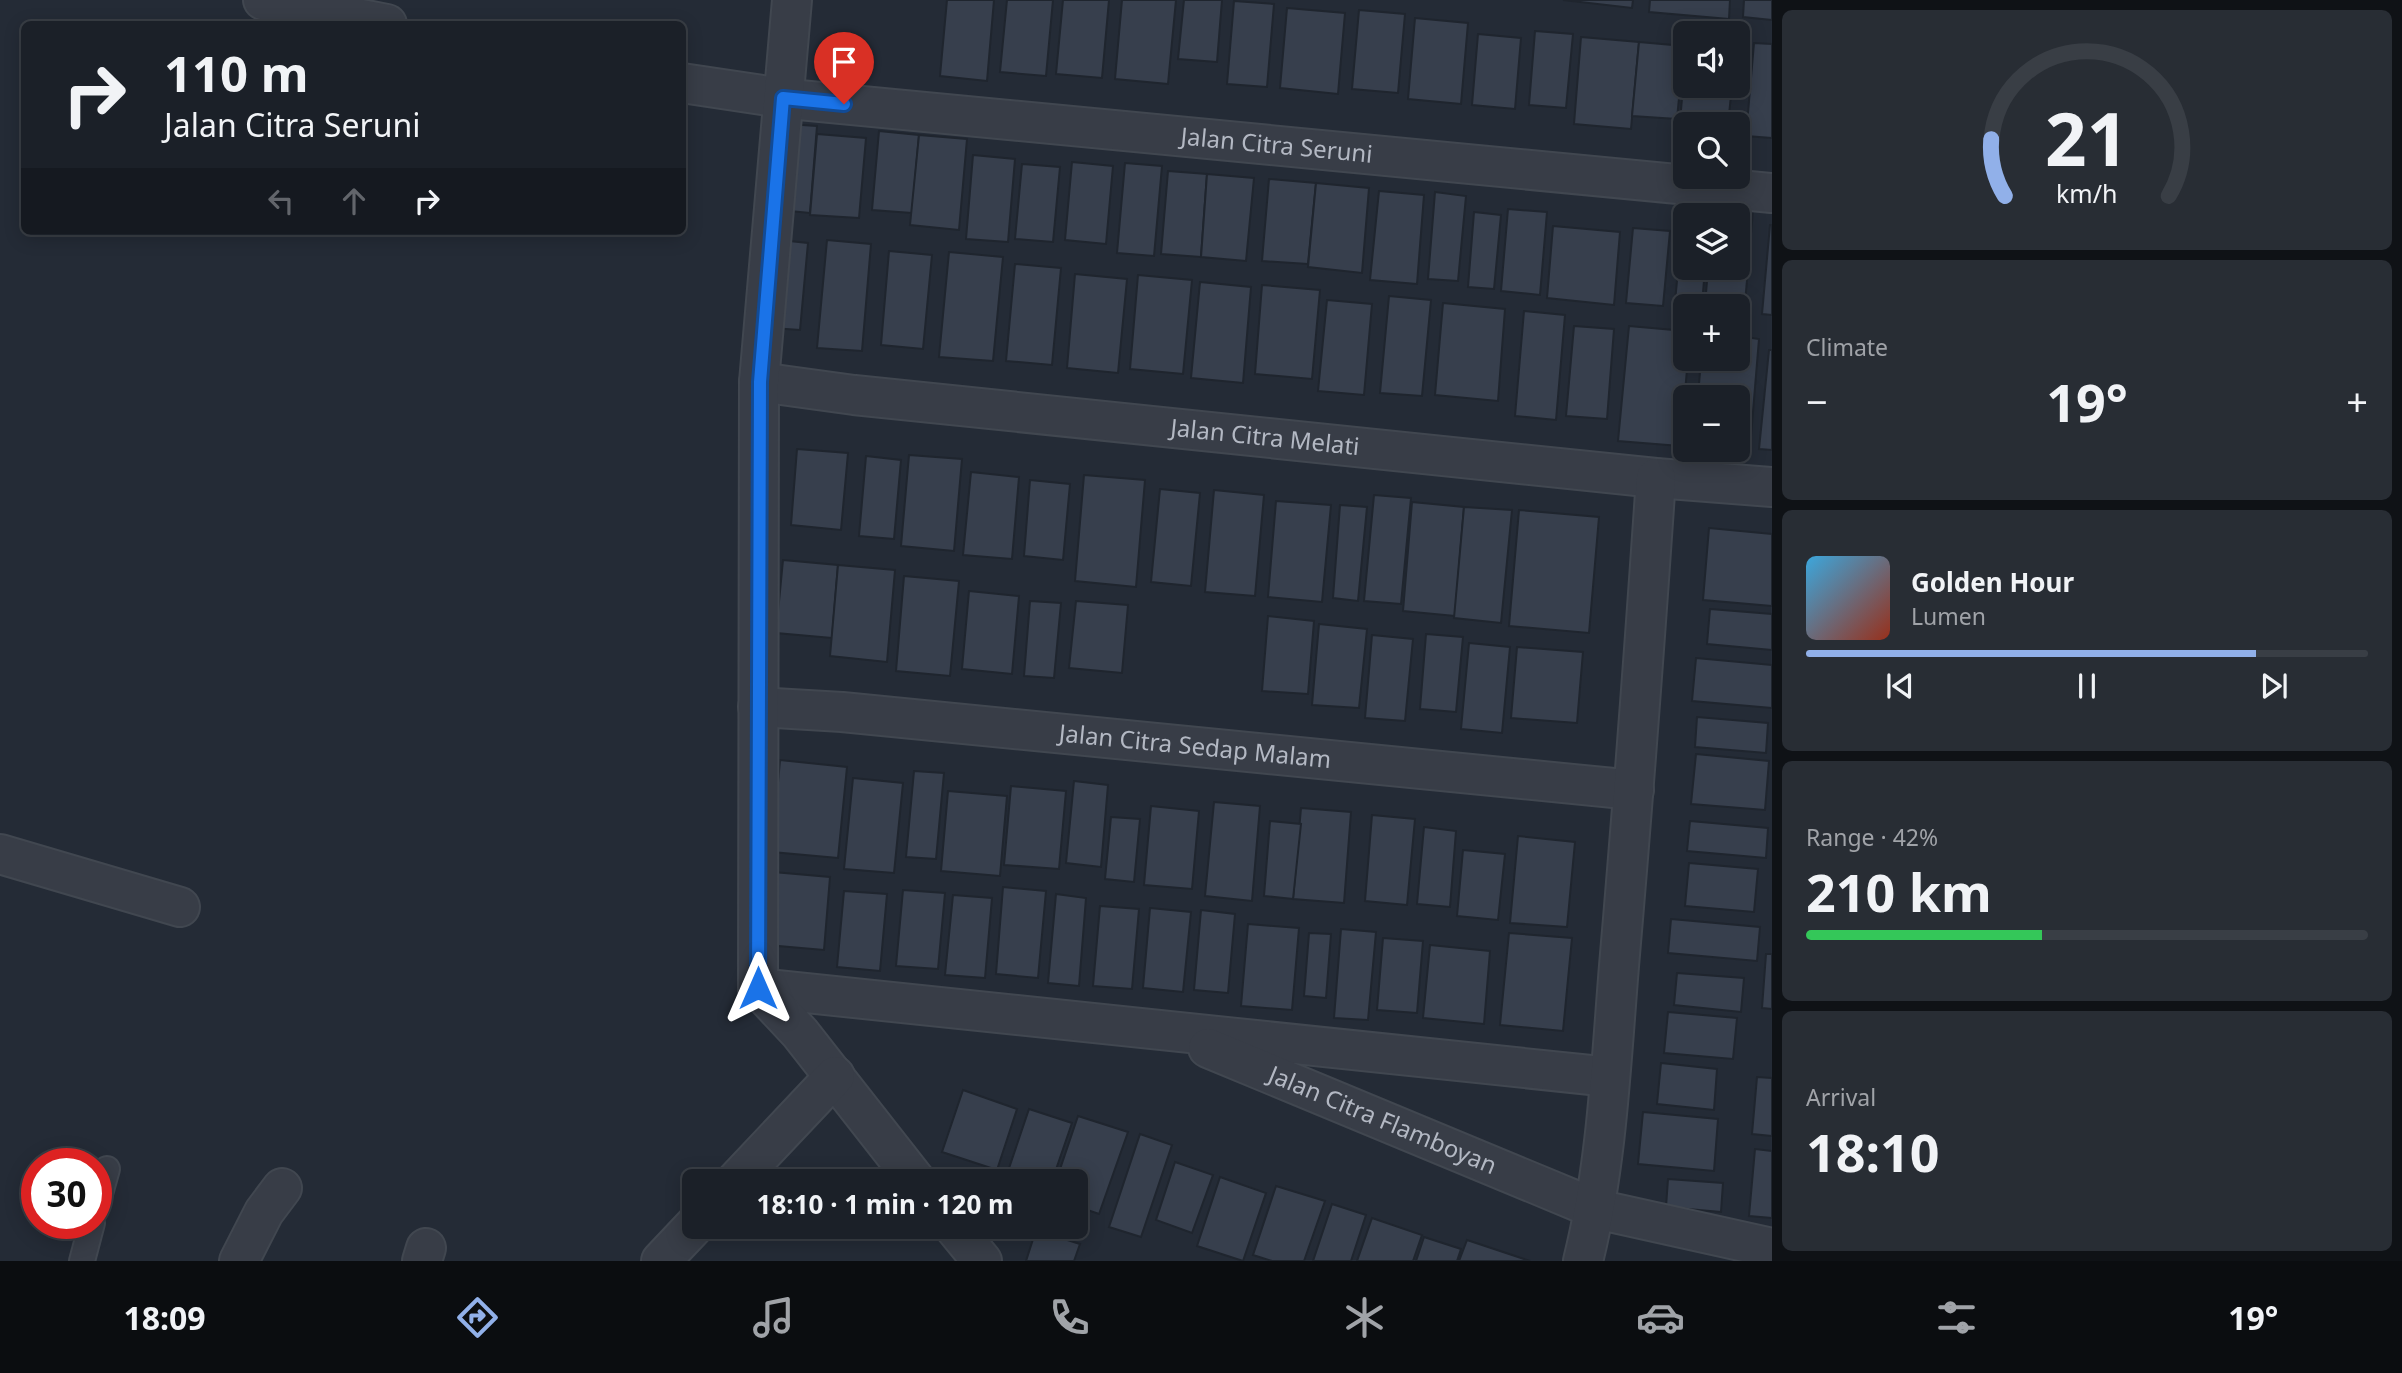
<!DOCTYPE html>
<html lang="en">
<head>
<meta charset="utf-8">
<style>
	:root { --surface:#1b2028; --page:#282d34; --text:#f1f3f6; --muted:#a0a3a8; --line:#393e45; --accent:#91b0e9 }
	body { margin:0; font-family:"Noto Sans",sans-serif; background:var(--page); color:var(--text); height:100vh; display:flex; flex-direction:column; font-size:26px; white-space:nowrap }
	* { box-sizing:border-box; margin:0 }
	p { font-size:23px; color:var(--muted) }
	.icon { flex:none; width:38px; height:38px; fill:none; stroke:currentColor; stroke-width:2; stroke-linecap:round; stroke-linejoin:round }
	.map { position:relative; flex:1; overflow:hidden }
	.drawer { display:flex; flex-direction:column; gap:10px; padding:10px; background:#0f1216; width:630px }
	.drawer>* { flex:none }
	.hud { position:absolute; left:21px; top:21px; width:665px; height:214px; border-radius:10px; box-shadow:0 4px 18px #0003,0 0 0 2px var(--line); background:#1b2028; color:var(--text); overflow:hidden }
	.buttons { position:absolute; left:1673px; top:21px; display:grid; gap:14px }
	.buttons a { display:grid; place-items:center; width:77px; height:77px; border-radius:10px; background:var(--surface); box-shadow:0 4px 18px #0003,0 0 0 2px var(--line); font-size:35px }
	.speed { position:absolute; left:21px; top:1148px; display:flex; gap:14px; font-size:35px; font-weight:700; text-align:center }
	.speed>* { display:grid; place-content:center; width:91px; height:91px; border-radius:50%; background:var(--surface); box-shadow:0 4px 18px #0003,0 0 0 2px var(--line); line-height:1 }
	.speed .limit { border:10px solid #d22; background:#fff; color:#111 }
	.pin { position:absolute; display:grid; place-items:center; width:60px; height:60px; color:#fff; margin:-72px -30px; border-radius:50% 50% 50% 0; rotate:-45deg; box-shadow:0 0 7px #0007 }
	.pin .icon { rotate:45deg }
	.me { position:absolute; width:77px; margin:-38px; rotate:0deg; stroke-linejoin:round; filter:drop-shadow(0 0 5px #0008) }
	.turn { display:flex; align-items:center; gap:24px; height:147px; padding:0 28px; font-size:32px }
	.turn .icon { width:91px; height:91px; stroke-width:2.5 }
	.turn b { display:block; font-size:49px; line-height:60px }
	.lanes { display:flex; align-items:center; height:66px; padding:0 28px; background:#0003; justify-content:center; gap:35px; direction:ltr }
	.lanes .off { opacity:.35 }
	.big { font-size:52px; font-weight:700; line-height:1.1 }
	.drawer .card { flex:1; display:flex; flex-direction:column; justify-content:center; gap:10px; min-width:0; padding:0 24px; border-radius:10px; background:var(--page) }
	.drawer .dial { align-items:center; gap:0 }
	.dial svg { height:182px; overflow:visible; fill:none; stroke:var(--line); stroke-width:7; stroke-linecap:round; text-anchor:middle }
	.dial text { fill:var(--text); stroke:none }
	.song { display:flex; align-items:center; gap:21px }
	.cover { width:84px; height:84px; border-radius:10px; background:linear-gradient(135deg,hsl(200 70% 55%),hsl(10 70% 35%)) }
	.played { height:7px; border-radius:4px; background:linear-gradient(90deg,var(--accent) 80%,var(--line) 80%) }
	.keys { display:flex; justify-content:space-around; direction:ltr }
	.heat { display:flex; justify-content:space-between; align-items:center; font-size:38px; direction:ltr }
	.charge { height:10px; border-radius:5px; background:linear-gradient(90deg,#34c759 42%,var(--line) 0) }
	.trip { position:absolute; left:682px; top:1169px; width:406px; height:70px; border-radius:10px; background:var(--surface); box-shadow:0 4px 18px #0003,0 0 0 2px var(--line); font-weight:700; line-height:70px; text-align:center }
	.menu { display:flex; height:112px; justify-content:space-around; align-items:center; background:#0b0d10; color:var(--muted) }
	.menu .icon { width:49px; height:49px }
	.menu .current { color:var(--accent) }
	.menu b { font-size:32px; color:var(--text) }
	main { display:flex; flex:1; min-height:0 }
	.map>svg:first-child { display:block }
</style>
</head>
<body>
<main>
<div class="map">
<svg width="1772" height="1261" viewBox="0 0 1772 1261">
	<rect width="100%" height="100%" fill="#242b36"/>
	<g fill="#373f4d" stroke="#1f252e" stroke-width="2">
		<polygon points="947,0 994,0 987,81 940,76"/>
		<polygon points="1007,0 1053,0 1046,76 1000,72"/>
		<polygon points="1063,0 1109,0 1102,78 1056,74"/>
		<polygon points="1122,0 1176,0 1168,84 1115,79"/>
		<polygon points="1184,0 1222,0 1217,62 1178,59"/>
		<polygon points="1563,0 1633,0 1632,8"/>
		<polygon points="1650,0 1730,0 1729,19 1649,12"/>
		<polygon points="1744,0 1772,0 1772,20 1743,17"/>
		<polygon points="1234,1 1274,4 1267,87 1227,84"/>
		<polygon points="1287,8 1345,13 1338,94 1280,88"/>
		<polygon points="1359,10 1405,14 1398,93 1352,89"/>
		<polygon points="1415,18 1468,23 1461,104 1408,99"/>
		<polygon points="1535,31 1573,34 1566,108 1529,105"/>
		<polygon points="1478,34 1521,38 1515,109 1472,105"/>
		<polygon points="1581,37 1639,42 1631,129 1574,124"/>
		<polygon points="1639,42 1684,46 1677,119 1632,116"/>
		<polygon points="1754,43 1772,44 1772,138 1746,136"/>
		<polygon points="1685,62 1685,86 1732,86 1728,124 1685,124 1685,135 1679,134"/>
		<polygon points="787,124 817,126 810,213 779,210"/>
		<polygon points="879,131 919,135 912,213 872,210"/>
		<polygon points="817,134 866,138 859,218 810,215"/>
		<polygon points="919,135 967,139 959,230 910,225"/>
		<polygon points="973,155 1015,159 1008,242 966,239"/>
		<polygon points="1072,162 1113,166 1106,244 1065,240"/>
		<polygon points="1125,163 1162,166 1154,256 1117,253"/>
		<polygon points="1022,164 1060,167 1053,242 1015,239"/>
		<polygon points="1168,171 1207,174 1201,257 1161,254"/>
		<polygon points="1207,174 1254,178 1246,261 1201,257"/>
		<polygon points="1269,179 1316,183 1308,264 1262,261"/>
		<polygon points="1316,183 1369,188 1362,273 1308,267"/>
		<polygon points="1379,191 1424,195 1417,284 1370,280"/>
		<polygon points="1435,192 1466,196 1458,281 1428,279"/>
		<polygon points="1713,207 1753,210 1744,315 1738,314 1738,306 1705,306 1708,268 1738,268 1738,215 1713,215"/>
		<polygon points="1508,209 1547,212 1540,295 1501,291"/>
		<polygon points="1474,212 1501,215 1494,289 1468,287"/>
		<polygon points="1770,225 1772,225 1772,315 1762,314"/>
		<polygon points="1553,226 1620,232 1614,305 1547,298"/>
		<polygon points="1633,228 1670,231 1663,306 1626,303"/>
		<polygon points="1681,238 1685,239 1685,268 1705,268 1702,305 1675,302"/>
		<polygon points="780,240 808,243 800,330 772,328"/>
		<polygon points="827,240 871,244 862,351 817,348"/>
		<polygon points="889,251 932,255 923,349 881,345"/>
		<polygon points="949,252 1003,257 993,361 939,357"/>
		<polygon points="1015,264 1061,268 1052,365 1006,361"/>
		<polygon points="1075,274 1127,279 1118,373 1067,368"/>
		<polygon points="1138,275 1192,280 1183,374 1130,369"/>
		<polygon points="1200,282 1251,287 1243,383 1191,378"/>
		<polygon points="1262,285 1320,290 1312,379 1255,374"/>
		<polygon points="1389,296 1431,300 1422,396 1380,393"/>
		<polygon points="1327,300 1372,304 1364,395 1318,391"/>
		<polygon points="1443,303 1505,309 1498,401 1435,395"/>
		<polygon points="1524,311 1565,315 1556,420 1515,416"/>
		<polygon points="1574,326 1614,329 1607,419 1566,416"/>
		<polygon points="1629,326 1685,331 1685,359 1688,359 1680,446 1618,441"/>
		<polygon points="1738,336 1759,339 1750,448 1738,447 1738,397 1698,397 1701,359 1738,359"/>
		<polygon points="1769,350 1772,350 1772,450 1759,449"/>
		<polygon points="797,449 848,453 841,530 791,525"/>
		<polygon points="909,455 962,459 954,551 901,546"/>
		<polygon points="866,456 901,460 894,539 859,536"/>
		<polygon points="971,472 1019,477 1012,559 963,555"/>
		<polygon points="1084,475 1145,480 1136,587 1075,581"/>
		<polygon points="1030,480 1070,484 1063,560 1024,556"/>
		<polygon points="1160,489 1200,493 1191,586 1151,582"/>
		<polygon points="1214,490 1264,495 1255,596 1205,592"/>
		<polygon points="1374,495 1411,498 1401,604 1364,601"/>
		<polygon points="1276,501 1331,505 1322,602 1268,597"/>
		<polygon points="1412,502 1464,507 1455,616 1403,611"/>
		<polygon points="1340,505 1367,507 1358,601 1333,598"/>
		<polygon points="1464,507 1512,510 1501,623 1454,618"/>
		<polygon points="1519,510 1599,517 1589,633 1509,626"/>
		<polygon points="1709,528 1772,534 1772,606 1703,600"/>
		<polygon points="783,560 838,565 832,638 776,633"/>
		<polygon points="838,565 895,570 887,662 830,656"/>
		<polygon points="904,576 959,581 950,676 896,671"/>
		<polygon points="969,591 1019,596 1012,674 962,669"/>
		<polygon points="1030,601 1061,603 1054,678 1024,676"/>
		<polygon points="1076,601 1128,605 1122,673 1069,668"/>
		<polygon points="1710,609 1772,614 1772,650 1707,644"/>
		<polygon points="1268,616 1314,621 1308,694 1262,691"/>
		<polygon points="1319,624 1367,629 1359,708 1312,705"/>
		<polygon points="1426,634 1463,637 1456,712 1420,709"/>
		<polygon points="1372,635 1413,639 1405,721 1365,718"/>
		<polygon points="1469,643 1510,647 1502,733 1461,729"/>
		<polygon points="1517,647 1583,652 1577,723 1511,718"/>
		<polygon points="1696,658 1772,665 1772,708 1692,701"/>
		<polygon points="1697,717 1768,723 1766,753 1695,747"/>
		<polygon points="1696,754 1769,761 1765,810 1691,804"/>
		<polygon points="780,760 847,767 838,858 772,852"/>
		<polygon points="914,771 944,773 936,859 906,857"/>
		<polygon points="853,778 903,783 894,873 844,869"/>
		<polygon points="1074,781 1108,785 1101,867 1066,863"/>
		<polygon points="1011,786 1066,791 1059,869 1004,865"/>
		<polygon points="948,791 1007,796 1000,876 941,871"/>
		<polygon points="1214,802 1260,806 1252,901 1205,896"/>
		<polygon points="1151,806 1199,811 1192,889 1144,885"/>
		<polygon points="1301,808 1351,812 1344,903 1293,899"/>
		<polygon points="1372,815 1415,819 1407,905 1365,901"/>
		<polygon points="1111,817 1140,819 1134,882 1105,879"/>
		<polygon points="1270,821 1301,824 1293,899 1264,896"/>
		<polygon points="1690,821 1768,828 1766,858 1687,851"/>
		<polygon points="1424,827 1456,831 1450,907 1417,904"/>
		<polygon points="1518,836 1575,842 1567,927 1510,923"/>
		<polygon points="1463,850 1505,854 1498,920 1457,916"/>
		<polygon points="1689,863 1758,869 1754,912 1685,906"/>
		<polygon points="773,872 830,877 824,950 767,945"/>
		<polygon points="1003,887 1046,891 1038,978 996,974"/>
		<polygon points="903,890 945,893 938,969 896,966"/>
		<polygon points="844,891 887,894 880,971 837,967"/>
		<polygon points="1056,894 1086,898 1079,986 1048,983"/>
		<polygon points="953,895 992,898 985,978 945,975"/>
		<polygon points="1100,906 1139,909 1132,989 1093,986"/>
		<polygon points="1150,908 1191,912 1183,992 1143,988"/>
		<polygon points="1201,910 1235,914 1228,993 1194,990"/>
		<polygon points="1671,919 1760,927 1757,961 1668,953"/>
		<polygon points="1248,924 1299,928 1292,1010 1241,1006"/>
		<polygon points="1341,929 1376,932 1368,1020 1334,1018"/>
		<polygon points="1309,933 1331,934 1326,998 1304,996"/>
		<polygon points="1509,933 1572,938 1563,1031 1500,1025"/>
		<polygon points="1383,938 1423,941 1417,1013 1377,1010"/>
		<polygon points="1430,945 1490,951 1484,1024 1423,1018"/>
		<polygon points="1766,954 1772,954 1772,1009 1762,1008"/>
		<polygon points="1677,973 1744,978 1741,1012 1674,1005"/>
		<polygon points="1668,1012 1737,1018 1733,1059 1664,1053"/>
		<polygon points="1661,1063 1717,1069 1714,1110 1657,1104"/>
		<polygon points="1757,1077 1772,1078 1772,1136 1752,1134"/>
		<polygon points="963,1090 1017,1109 997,1170 942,1152"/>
		<polygon points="1029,1109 1072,1123 1052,1181 1005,1180"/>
		<polygon points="1643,1112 1718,1119 1714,1171 1638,1164"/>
		<polygon points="1078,1116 1128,1132 1099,1214 1076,1206 1076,1181 1056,1181"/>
		<polygon points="1140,1134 1172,1145 1141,1237 1109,1227"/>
		<polygon points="1755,1149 1772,1151 1772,1218 1749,1216"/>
		<polygon points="1175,1162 1213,1175 1192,1233 1156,1220"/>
		<polygon points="1220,1177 1266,1193 1243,1261 1197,1246"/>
		<polygon points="1668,1179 1723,1183 1721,1212 1666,1207"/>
		<polygon points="1276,1186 1325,1201 1304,1261 1272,1261 1253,1255"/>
		<polygon points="1332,1204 1366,1215 1351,1261 1313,1261"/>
		<polygon points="1372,1218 1422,1235 1413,1261 1357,1261"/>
		<polygon points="1036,1230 1080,1244 1074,1261 1026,1261"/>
		<polygon points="1424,1237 1461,1249 1457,1261 1416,1261"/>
		<polygon points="1467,1240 1530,1261 1459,1261"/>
	</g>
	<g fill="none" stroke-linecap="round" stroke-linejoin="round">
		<g stroke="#414750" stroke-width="28">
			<g id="lane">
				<polyline points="96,1208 107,1169"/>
				<polyline points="82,1261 92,1223"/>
			</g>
		</g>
		<g stroke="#414750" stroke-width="42">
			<g id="street">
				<polyline points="263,0 387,24"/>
				<path id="s1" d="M682,83l107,16 983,94"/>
				<path id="s2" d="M759,382l95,13 802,83 116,9"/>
				<path id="s3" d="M758,707l84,5 792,78"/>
				<polyline points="0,854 180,907"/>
				<polyline points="758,988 759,382 792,0"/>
				<polyline points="758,988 1610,1077"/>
				<polyline points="758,988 800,1033 916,1181"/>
				<path id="s4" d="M1208,1048l388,161 176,39"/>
				<polyline points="736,1181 835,1076"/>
				<polyline points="954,1227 982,1261"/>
				<polyline points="239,1261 264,1212 282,1188"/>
				<polyline points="422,1261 426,1248"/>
				<polyline points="661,1261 695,1225"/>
				<path d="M1583,1261c24,-96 28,-197 36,-295 14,-163 26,-325 37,-488"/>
			</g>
		</g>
		<use href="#lane" stroke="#383d47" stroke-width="24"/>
		<use href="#street" stroke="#383d47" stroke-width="38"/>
	</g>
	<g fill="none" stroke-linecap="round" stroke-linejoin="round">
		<g stroke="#114b97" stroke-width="18">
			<polyline id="route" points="758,988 760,382 783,98 844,104"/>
		</g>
		<use href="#route" stroke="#1a73e8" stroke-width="12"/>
	</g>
	<g text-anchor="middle" stroke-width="7" stroke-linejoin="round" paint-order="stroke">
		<g font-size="24" fill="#b3b8c3" stroke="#1d232c">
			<text dy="8" stroke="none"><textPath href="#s1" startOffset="598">Jalan Citra Seruni</textPath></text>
			<text dy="8" stroke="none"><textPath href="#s2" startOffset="509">Jalan Citra Melati</textPath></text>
			<text dy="8" stroke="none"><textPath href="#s3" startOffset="439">Jalan Citra Sedap Malam</textPath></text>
			<text dy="8" stroke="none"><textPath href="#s4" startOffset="189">Jalan Citra Flamboyan</textPath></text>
		</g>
	</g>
</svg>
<div class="buttons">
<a><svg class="icon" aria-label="sound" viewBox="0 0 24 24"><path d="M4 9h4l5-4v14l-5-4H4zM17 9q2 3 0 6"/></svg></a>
<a><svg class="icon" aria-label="search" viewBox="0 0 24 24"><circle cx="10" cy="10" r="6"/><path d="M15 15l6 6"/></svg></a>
<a><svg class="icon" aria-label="layers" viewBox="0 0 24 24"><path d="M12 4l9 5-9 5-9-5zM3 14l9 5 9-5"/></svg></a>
<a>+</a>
<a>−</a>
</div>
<div class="speed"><div class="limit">30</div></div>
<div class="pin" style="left:844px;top:104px;background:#d93025"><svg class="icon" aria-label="arrive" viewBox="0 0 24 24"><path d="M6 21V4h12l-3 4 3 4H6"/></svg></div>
<svg class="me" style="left:758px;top:988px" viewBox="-20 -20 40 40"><path d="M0-17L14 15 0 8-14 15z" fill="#1a73e8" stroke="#fff" stroke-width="4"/></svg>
<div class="trip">18:10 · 1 min · 120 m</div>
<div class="hud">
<div class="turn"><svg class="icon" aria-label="right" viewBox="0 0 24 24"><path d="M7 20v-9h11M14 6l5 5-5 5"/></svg><div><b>110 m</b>Jalan Citra Seruni</div></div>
<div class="lanes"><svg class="icon off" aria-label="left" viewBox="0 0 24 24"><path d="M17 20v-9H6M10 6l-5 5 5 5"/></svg><svg class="icon off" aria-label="ahead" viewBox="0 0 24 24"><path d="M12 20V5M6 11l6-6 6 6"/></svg><svg class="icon" aria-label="right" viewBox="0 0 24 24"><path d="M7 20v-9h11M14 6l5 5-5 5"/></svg></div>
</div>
</div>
<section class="drawer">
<div class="card dial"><svg viewBox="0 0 100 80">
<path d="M14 69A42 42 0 1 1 86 69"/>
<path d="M14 69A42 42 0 0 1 8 44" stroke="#91b0e9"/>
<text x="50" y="56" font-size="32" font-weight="700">21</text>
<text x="50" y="72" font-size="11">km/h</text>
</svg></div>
<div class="card"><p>Climate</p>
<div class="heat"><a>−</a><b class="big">19°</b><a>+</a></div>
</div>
<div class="card">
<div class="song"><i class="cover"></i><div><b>Golden Hour</b><p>Lumen</p></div></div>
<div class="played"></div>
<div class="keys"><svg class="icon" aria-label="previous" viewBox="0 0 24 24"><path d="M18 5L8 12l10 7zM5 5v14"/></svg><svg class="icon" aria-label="pause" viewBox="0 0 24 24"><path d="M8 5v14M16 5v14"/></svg><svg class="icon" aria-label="next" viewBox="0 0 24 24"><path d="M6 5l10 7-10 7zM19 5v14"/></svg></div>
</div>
<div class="card"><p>Range · 42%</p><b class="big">210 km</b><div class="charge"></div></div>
<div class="card"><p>Arrival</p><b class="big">18:10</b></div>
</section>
</main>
<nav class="menu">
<b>18:09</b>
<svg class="icon current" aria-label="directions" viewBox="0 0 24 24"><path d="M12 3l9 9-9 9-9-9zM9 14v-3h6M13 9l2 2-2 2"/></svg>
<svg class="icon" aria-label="music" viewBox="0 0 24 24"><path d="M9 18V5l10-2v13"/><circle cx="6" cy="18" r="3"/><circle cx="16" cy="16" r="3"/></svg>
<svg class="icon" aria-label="phone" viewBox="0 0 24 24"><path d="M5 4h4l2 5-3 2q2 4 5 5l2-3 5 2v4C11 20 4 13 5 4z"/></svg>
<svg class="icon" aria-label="climate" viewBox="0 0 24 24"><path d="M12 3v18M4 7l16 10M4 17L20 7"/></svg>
<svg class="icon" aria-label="car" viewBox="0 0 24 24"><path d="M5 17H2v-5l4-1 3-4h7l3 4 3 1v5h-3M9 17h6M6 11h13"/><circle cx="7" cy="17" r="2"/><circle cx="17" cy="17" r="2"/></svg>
<svg class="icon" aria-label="filters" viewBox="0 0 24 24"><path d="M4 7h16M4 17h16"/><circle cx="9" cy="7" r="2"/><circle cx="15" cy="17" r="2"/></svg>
<b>19°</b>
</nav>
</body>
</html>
